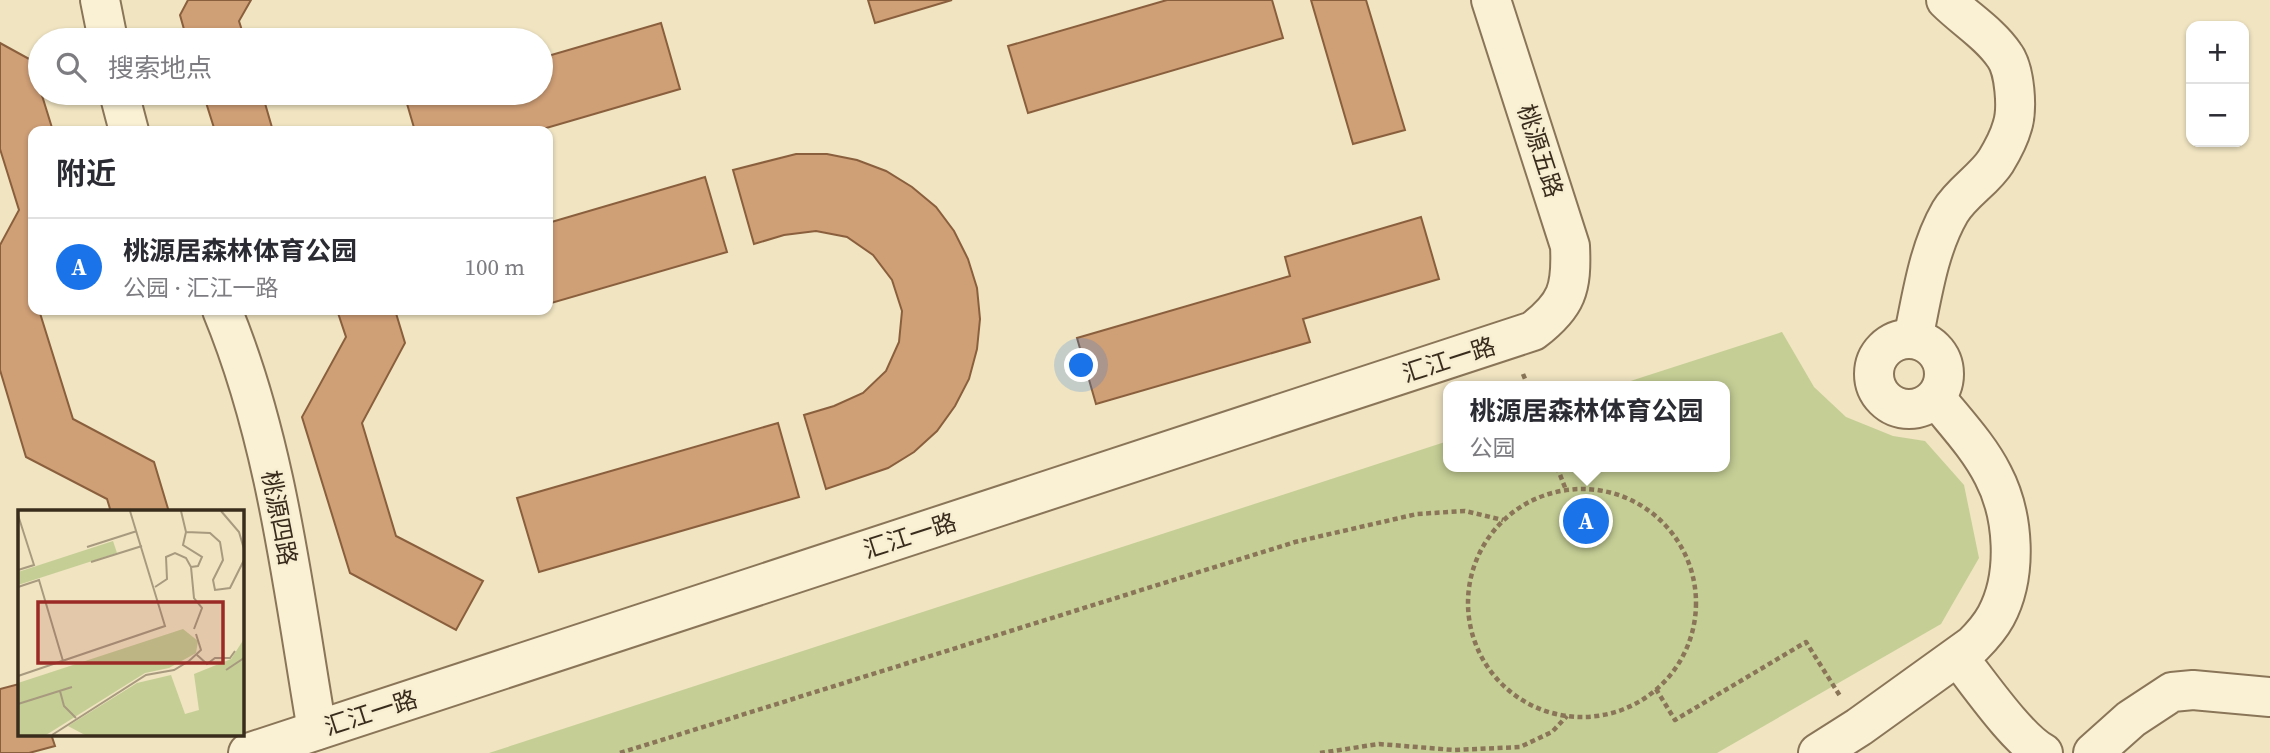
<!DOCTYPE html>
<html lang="zh">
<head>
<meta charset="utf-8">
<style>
  :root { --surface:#fff; --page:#f7f7f7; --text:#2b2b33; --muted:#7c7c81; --line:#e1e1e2; --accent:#1a73e8 }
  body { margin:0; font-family:"Source Serif 4","Noto Sans SC",serif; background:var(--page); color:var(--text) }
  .controls { position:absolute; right:21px; top:21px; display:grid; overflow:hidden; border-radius:14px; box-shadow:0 2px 5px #0004 }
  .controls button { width:63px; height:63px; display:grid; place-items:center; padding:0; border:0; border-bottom:2px solid var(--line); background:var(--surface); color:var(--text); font:35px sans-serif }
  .you { position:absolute; left:1082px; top:366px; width:24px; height:24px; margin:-18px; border:5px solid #fff; border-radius:50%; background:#1a73e8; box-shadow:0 0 0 10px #1a73e833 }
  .badge { display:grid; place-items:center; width:46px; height:46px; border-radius:50%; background:var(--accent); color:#fff; font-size:23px; font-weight:700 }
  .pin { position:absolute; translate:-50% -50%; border:4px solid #fff; box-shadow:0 2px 7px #0006 }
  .popup { position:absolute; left:1443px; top:381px; width:287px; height:91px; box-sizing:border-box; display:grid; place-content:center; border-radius:14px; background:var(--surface); filter:drop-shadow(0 2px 5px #0005); font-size:23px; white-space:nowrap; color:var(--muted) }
  .popup b { font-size:26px; color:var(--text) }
  .popup::after { content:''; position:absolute; left:50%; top:100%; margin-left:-14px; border:14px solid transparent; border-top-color:var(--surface) }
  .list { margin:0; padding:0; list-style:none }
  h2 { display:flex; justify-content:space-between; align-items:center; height:91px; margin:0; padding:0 28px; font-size:30px }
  h2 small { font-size:23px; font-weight:400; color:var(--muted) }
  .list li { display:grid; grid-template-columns:46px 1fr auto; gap:21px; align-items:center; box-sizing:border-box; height:98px; padding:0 28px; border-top:2px solid var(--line) }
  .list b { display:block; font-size:26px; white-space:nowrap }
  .list p { margin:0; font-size:23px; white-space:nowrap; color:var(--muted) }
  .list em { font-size:23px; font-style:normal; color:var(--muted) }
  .icon { flex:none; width:38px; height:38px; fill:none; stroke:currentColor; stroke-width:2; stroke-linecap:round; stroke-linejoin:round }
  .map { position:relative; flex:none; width:2270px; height:753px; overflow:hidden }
  .search { position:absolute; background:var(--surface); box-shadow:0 2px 5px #0004; left:28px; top:28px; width:525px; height:77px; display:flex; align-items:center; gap:18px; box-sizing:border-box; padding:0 24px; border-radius:38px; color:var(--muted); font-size:26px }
  .panel { position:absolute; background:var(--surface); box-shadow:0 2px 5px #0004; left:28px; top:126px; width:525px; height:189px; border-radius:14px }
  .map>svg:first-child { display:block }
  .green { fill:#c5ce95 }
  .building { fill:#cf9f76; stroke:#8a5f3d; stroke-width:2 }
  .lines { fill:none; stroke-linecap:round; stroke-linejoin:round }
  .minor-casing { stroke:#8a7558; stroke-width:42 }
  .path { stroke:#8a7558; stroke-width:4.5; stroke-dasharray:5 3.5; stroke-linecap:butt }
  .minor { stroke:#faf1d5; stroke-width:38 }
  .labels { text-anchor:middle; stroke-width:5; stroke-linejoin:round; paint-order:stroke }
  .street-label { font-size:24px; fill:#392c1d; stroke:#f7eed1 }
  .inset-road { fill:none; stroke:#a79a7f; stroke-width:2 }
  .view { fill:#9b2a26; fill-opacity:0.15; stroke:#9b2a26; stroke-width:3.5 }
  .inset-edge { fill:none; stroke:#392c1d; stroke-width:3.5 }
</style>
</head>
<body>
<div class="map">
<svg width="2270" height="753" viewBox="0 0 2270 753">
  <rect width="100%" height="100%" fill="#f0e4c1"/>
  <!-- green -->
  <polygon class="green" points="1782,332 1814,387 1846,417 1893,436 1925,441 1964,485 1979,558 1941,624 1717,753 489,753 1448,441 1448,467 1724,467 1724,386 1615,386"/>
  <!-- building -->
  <g class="building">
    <polygon points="188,0 251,0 239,21 245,40 187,40 180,15"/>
    <polygon points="868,0 952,0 875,23"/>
    <polygon points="1167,0 1272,0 1283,38 1028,113 1008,46"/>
    <polygon points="1311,0 1366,0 1405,130 1353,144"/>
    <polygon points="661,23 680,89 536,131 415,131 405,97 420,93 541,93 541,58"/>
    <polygon points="0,43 31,60 53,131 33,131 33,310 39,310 73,419 154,462 169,512 111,512 107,499 26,457 0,370 0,245 19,210 0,149"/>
    <polygon points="203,93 262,93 273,131 215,131"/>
    <polygon points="796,154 827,154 857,160 886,171 912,187 936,207 954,231 968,259 977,288 980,319 977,349 969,379 955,406 937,431 914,452 888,468 826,489 804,415 834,406 863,393 886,371 899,342 902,311 892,280 873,255 847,237 816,231 784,235 754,244 733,170"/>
    <polygon points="705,177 727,252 548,304 548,223"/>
    <polygon points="1421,217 1439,279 1303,319 1310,342 1096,404 1077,338 1290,276 1285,257"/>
    <polygon points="337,310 395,310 405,343 362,423 396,536 483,581 456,630 350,573 302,417 346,337"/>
    <polygon points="778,423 799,497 539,572 517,498"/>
    <polygon points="19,684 19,734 51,734 55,746 29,753 0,753 0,689"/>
  </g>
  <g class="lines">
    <defs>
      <g id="minor">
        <polyline points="100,0 108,40"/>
        <polyline points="119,93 129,131"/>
        <path d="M222 310C277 443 293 590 317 730"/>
        <circle cx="1909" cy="374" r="35"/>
        <path d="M1913 339C1922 297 1928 250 1950 212 1962 192 1984 180 1996 161 2002 151 2009 138 2012 127 2018 110 2015 69 2004 55 1989 33 1965 19 1946 0"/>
        <path d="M1958 657C1978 682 2017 739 2043 753"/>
        <path d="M248 753 1533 331C1567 305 1572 289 1570 246L1491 0"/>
        <path d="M1818 753 1859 727 1973 645C1982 636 1990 627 1996 616 2018 575 2014 515 1993 475 1979 447 1956 423 1936 398"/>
        <polyline points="2093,753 2131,719 2172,692 2193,690 2270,697"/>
      </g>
    </defs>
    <!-- minor casing -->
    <use href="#minor" class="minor-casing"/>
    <!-- path -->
    <g class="path">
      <polyline points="1523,374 1528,386"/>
      <polyline points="1557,467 1566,490"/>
      <circle cx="1582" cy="603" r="114"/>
      <polyline points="1656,689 1675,720 1806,642 1840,696"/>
      <polyline points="620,753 1295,542 1417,514 1465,511 1503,520"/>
      <polyline points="1320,753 1379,744 1454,750 1520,747 1552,732 1567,716"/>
    </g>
    <!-- minor -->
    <use href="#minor" class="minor"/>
  </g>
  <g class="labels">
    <!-- street labels -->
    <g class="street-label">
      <text transform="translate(1540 151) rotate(72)" y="8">桃源五路</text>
      <text transform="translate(1449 360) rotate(-18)" y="8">汇江一路</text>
      <text transform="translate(279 518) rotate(79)" y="8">桃源四路</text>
      <text transform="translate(910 536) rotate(-18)" y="8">汇江一路</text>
      <text transform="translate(371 713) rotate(-18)" y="8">汇江一路</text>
    </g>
  </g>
  <!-- overview -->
  <g transform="translate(18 510)">
    <rect width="226" height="226" fill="#f0e4c1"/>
    <path d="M95 31 99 43 0 75V62ZM165 119 180 131 178 143 151 158 127 163 28 225H0V173ZM226 129V225H67L50 216 119 173 153 165 167 204 181 200 176 164 213 149Z" fill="#c5ce95"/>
    <path class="inset-road" d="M163 1 168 22 165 35 184 47 180 56 173 57M203 1 221 22 226 39M0 5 16 55 0 60M168 22 192 23 202 32 205 50 195 70 197 80 212 78 226 50M69 37 119 21M73 52 124 36M0 77 21 70 45 151M137 77 149 69 148 47 157 43 168 48 173 57 176 88 184 98 176 119M179 145 189 154 197 148H212L217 141M208 160 226 148M0 166 147 116 112 1M42 181 46 196 58 208M0 194 54 177M34 225 128 165 156 160 171 151 183 140 178 124"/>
    <path class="view" d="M20 92H205V153H20Z"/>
    <rect width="226" height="226" class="inset-edge"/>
  </g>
</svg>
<div class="controls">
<button>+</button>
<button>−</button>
</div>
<div class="you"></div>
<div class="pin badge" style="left:1586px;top:521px">A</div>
<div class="popup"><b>桃源居森林体育公园</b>公园</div>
<div class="search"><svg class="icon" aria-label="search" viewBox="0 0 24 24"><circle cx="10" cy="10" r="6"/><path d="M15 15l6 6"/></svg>搜索地点</div>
<section class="panel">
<h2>附近<small></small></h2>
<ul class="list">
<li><span class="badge">A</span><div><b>桃源居森林体育公园</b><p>公园 · 汇江一路</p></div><em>100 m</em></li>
</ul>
</section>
</div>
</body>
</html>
